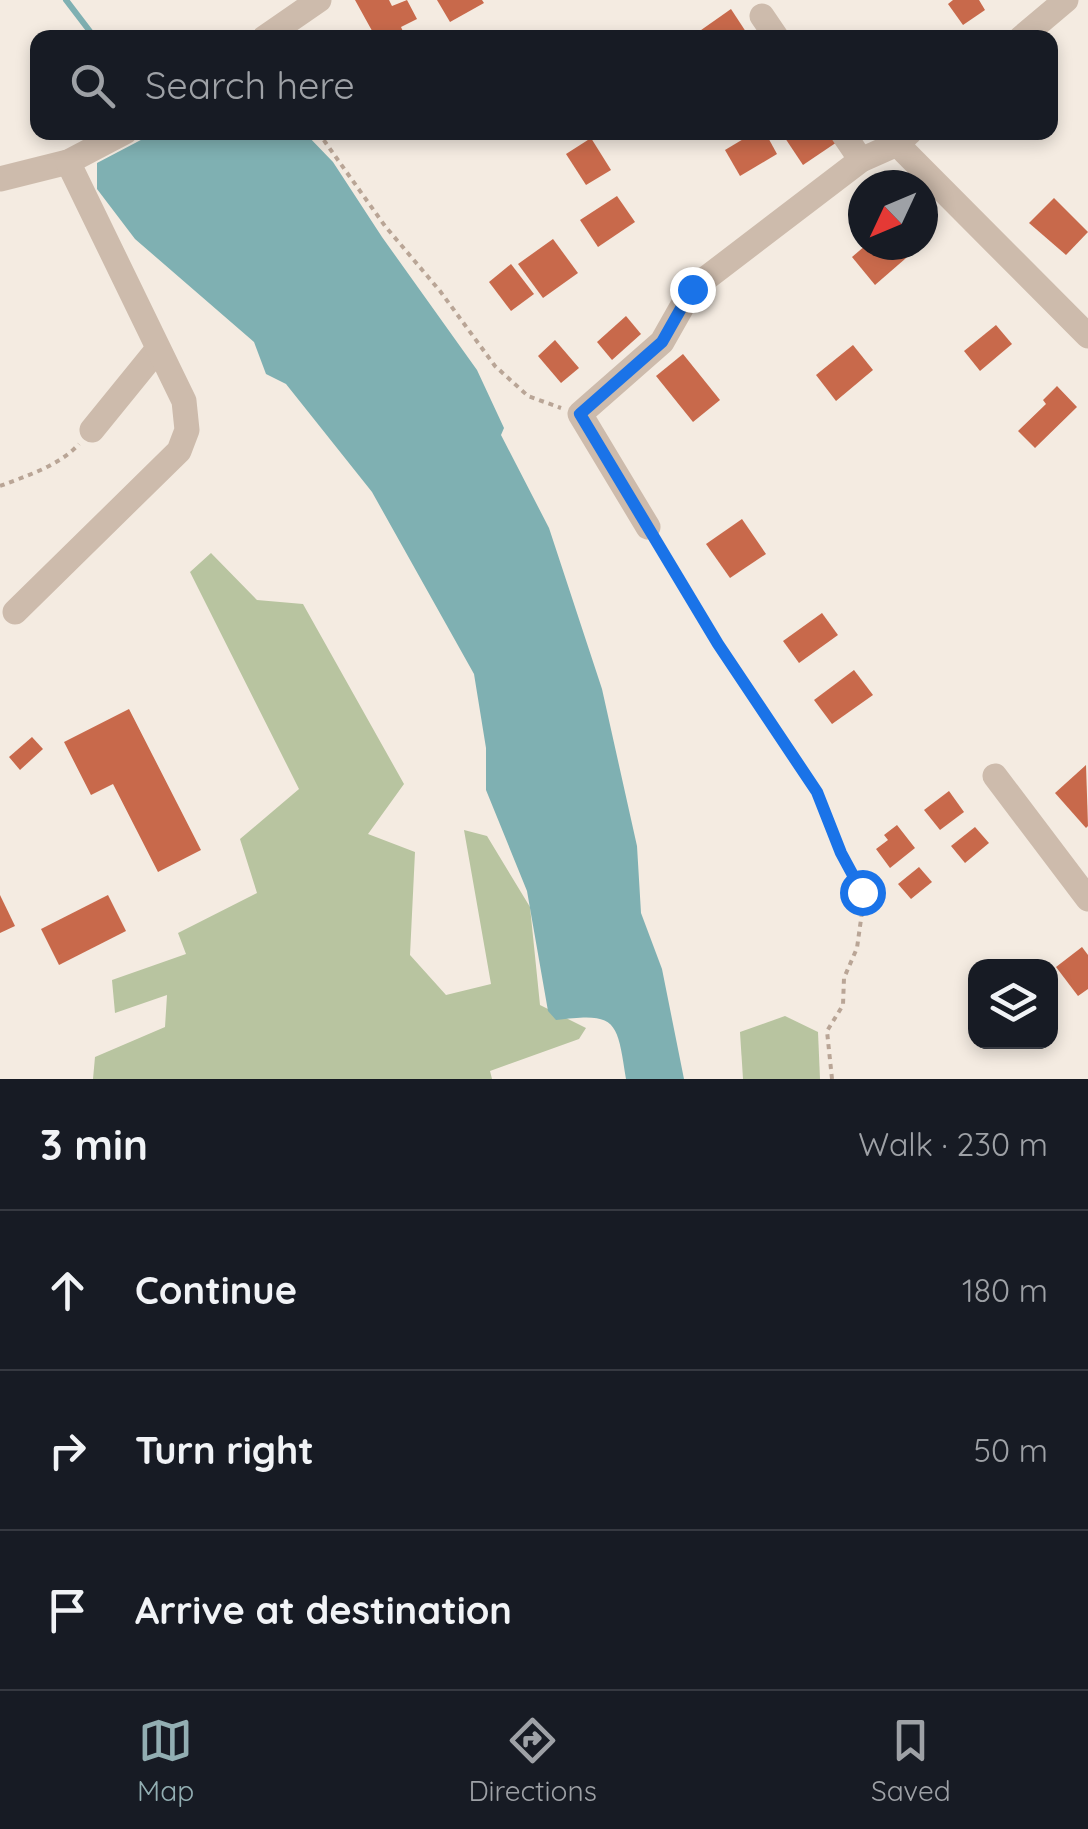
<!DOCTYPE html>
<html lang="en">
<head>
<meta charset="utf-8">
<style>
  :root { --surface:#171b24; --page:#242831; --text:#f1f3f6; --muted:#9ea1a6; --line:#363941; --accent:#92aeb2 }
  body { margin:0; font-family:Quicksand,sans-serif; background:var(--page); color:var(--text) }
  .controls { position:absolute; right:30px; bottom:30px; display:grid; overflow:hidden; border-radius:20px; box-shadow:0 5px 15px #0003 }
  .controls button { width:90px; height:90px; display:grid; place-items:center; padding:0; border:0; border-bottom:2px solid var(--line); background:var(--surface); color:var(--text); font:50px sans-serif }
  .compass { position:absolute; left:848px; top:170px; width:90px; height:90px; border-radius:50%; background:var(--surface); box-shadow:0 5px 15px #0003; rotate:226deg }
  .stop { position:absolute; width:30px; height:30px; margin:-22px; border:8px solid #1a73e8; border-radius:50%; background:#fff }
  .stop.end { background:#1a73e8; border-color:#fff; box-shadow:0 2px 10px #0008 }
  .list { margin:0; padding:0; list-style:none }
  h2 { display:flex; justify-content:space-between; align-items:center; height:130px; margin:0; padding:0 40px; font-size:42px }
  h2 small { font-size:32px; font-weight:400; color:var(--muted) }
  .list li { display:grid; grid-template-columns:65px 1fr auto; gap:30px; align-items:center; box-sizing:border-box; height:160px; padding:0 40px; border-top:2px solid var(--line) }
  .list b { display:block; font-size:38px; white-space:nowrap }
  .list em { font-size:32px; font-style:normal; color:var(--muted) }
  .icon { flex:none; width:55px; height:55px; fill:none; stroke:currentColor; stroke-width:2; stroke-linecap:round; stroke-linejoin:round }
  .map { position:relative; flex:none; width:1088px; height:1079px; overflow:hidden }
  .search { position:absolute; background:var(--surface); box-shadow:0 5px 15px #0003; left:30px; right:30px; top:30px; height:110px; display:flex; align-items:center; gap:25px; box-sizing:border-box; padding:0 35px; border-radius:20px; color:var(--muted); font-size:38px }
  .sheet { height:610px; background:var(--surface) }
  nav { display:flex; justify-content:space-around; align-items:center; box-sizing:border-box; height:140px; border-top:2px solid var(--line); background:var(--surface); font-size:28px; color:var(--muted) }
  nav a { display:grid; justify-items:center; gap:5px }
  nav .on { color:var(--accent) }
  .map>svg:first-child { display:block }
  .green { fill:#b8c4a0 }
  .water { fill:#7fb0b2 }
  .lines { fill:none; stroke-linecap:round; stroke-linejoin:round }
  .stream { stroke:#7fb0b2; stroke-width:6 }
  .building { fill:#c8694b }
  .path { stroke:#b9a596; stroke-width:4; stroke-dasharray:5 5; stroke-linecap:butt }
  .minor { stroke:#cdbbac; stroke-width:25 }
  .route { stroke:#1a73e8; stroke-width:12 }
</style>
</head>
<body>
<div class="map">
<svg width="1088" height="1079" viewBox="0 0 1088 1079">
  <rect width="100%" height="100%" fill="#f4ebe1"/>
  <!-- green -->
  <g class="green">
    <polygon points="211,553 257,600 303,604 404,784 368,834 415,852 410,955 446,995 491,984 464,830 487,836 530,907 540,1005 586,1028 579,1039 490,1071 492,1079 93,1079 95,1057 165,1027 167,995 115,1013 112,980 186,954 178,933 257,893 240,839 299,789 190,572"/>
    <polygon points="785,1016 818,1032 820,1079 743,1079 740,1032"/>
  </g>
  <!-- water -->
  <path class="water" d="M156 132 305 133 333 162 382 237 477 370 504 428 501 435 549 528 602 689 637 846 641 913 662 969 684 1079H626C617 1020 617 1012 556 1020L548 1011 527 891 486 790V748L474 674 372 492 286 384 266 374 254 342 135 239 97 189V163Z"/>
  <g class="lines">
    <!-- stream -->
    <polyline class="stream" points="66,0 95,38"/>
  </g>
  <!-- building -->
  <g class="building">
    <polygon points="355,0 389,0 392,6 407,0 417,19 401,27 406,38 376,38"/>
    <polygon points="437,0 482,0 484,3 450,22"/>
    <polygon points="953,0 979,0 985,10 963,25 948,4"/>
    <polygon points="731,9 750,38 696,38 694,35"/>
    <polygon points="755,132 765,132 777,154 740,176 725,150"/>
    <polygon points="781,132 835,132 840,140 803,165"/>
    <polygon points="591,138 611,170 586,185 566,154"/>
    <polygon points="617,196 635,222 598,247 580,220"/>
    <polygon points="1054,198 1088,232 1066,255 1029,223"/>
    <polygon points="553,239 578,273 543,298 518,264"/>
    <polygon points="866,245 907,245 913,252 875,285 852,257"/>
    <polygon points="511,264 534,294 511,311 489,282"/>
    <polygon points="626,316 641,334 612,360 597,342"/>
    <polygon points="996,325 1012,344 980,371 964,351"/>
    <polygon points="555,340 579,368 561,383 538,356"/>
    <polygon points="853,345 873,370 836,401 816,375"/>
    <polygon points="683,354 720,400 693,422 656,376"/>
    <polygon points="1057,386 1077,407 1035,448 1018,431 1046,404 1043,400"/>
    <polygon points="742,519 766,554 730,578 706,544"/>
    <polygon points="822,613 838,635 799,663 783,641"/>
    <polygon points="854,670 873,695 832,724 814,700"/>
    <polygon points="129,709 201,850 158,872 113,784 91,795 64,742"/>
    <polygon points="32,737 43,749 20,770 9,757"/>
    <polygon points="1086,765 1088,826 1086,828 1055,793"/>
    <polygon points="949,791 964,812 940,830 924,810"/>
    <polygon points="897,825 915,848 890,868 876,849 888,840 884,835"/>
    <polygon points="975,827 989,843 965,863 951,846"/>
    <polygon points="919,867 932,882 911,899 898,884"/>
    <polygon points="0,895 15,926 0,933"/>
    <polygon points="108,895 126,931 59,965 41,929"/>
    <polygon points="1082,947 1088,955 1088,989 1078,996 1056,967"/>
  </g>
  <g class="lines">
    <!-- path -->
    <g class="path">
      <polyline points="318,132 385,226 440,291 495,366 528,396 561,408"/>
      <path d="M0 486C26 476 59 466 79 444"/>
      <polyline points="660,548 718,644 817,792 841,853 862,892 863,905 857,948 844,978 843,1005 827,1031 832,1079"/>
    </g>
    <!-- minor -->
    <g class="minor">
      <polyline points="762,16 777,38"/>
      <polyline points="264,38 319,0"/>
      <polyline points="1021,38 1066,0"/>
      <polyline points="842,132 861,160"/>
      <polyline points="910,132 897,144 1088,336"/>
      <polyline points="0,179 68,162 125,132"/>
      <polyline points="92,430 157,350"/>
      <polyline points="648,527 580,414 662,342 692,289 861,160 897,144"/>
      <polyline points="15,612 179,451 187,430 184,401 68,162"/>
      <polyline points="995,776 1088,899"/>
    </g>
  </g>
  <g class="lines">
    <!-- route -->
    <polyline class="route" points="692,289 662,342 580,414 718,644 817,792 841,853 862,892"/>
  </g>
</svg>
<div class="controls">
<button><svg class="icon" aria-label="layers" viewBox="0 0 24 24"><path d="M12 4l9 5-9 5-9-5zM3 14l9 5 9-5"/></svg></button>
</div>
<svg class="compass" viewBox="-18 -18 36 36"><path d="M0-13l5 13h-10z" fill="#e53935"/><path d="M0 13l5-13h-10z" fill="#9ea1a6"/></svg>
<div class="stop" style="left:862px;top:892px"></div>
<div class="stop end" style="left:692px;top:289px"></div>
<div class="search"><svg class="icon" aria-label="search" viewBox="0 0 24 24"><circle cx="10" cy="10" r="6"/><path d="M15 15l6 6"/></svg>Search here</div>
</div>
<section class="sheet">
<h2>3 min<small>Walk · 230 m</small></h2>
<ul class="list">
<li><svg class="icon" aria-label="ahead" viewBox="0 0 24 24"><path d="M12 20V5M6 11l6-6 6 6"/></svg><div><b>Continue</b></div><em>180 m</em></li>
<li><svg class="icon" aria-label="right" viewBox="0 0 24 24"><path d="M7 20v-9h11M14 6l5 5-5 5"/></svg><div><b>Turn right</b></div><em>50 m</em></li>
<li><svg class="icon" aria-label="arrive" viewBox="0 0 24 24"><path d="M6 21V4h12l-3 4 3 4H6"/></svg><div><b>Arrive at destination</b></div></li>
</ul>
</section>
<nav>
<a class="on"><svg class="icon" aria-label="map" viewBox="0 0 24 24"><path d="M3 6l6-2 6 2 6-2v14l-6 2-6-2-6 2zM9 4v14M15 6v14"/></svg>Map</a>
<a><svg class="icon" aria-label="directions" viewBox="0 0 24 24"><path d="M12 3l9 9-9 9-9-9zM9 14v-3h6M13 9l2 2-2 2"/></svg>Directions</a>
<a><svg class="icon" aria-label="saved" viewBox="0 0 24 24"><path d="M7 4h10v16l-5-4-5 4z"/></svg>Saved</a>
</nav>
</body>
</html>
